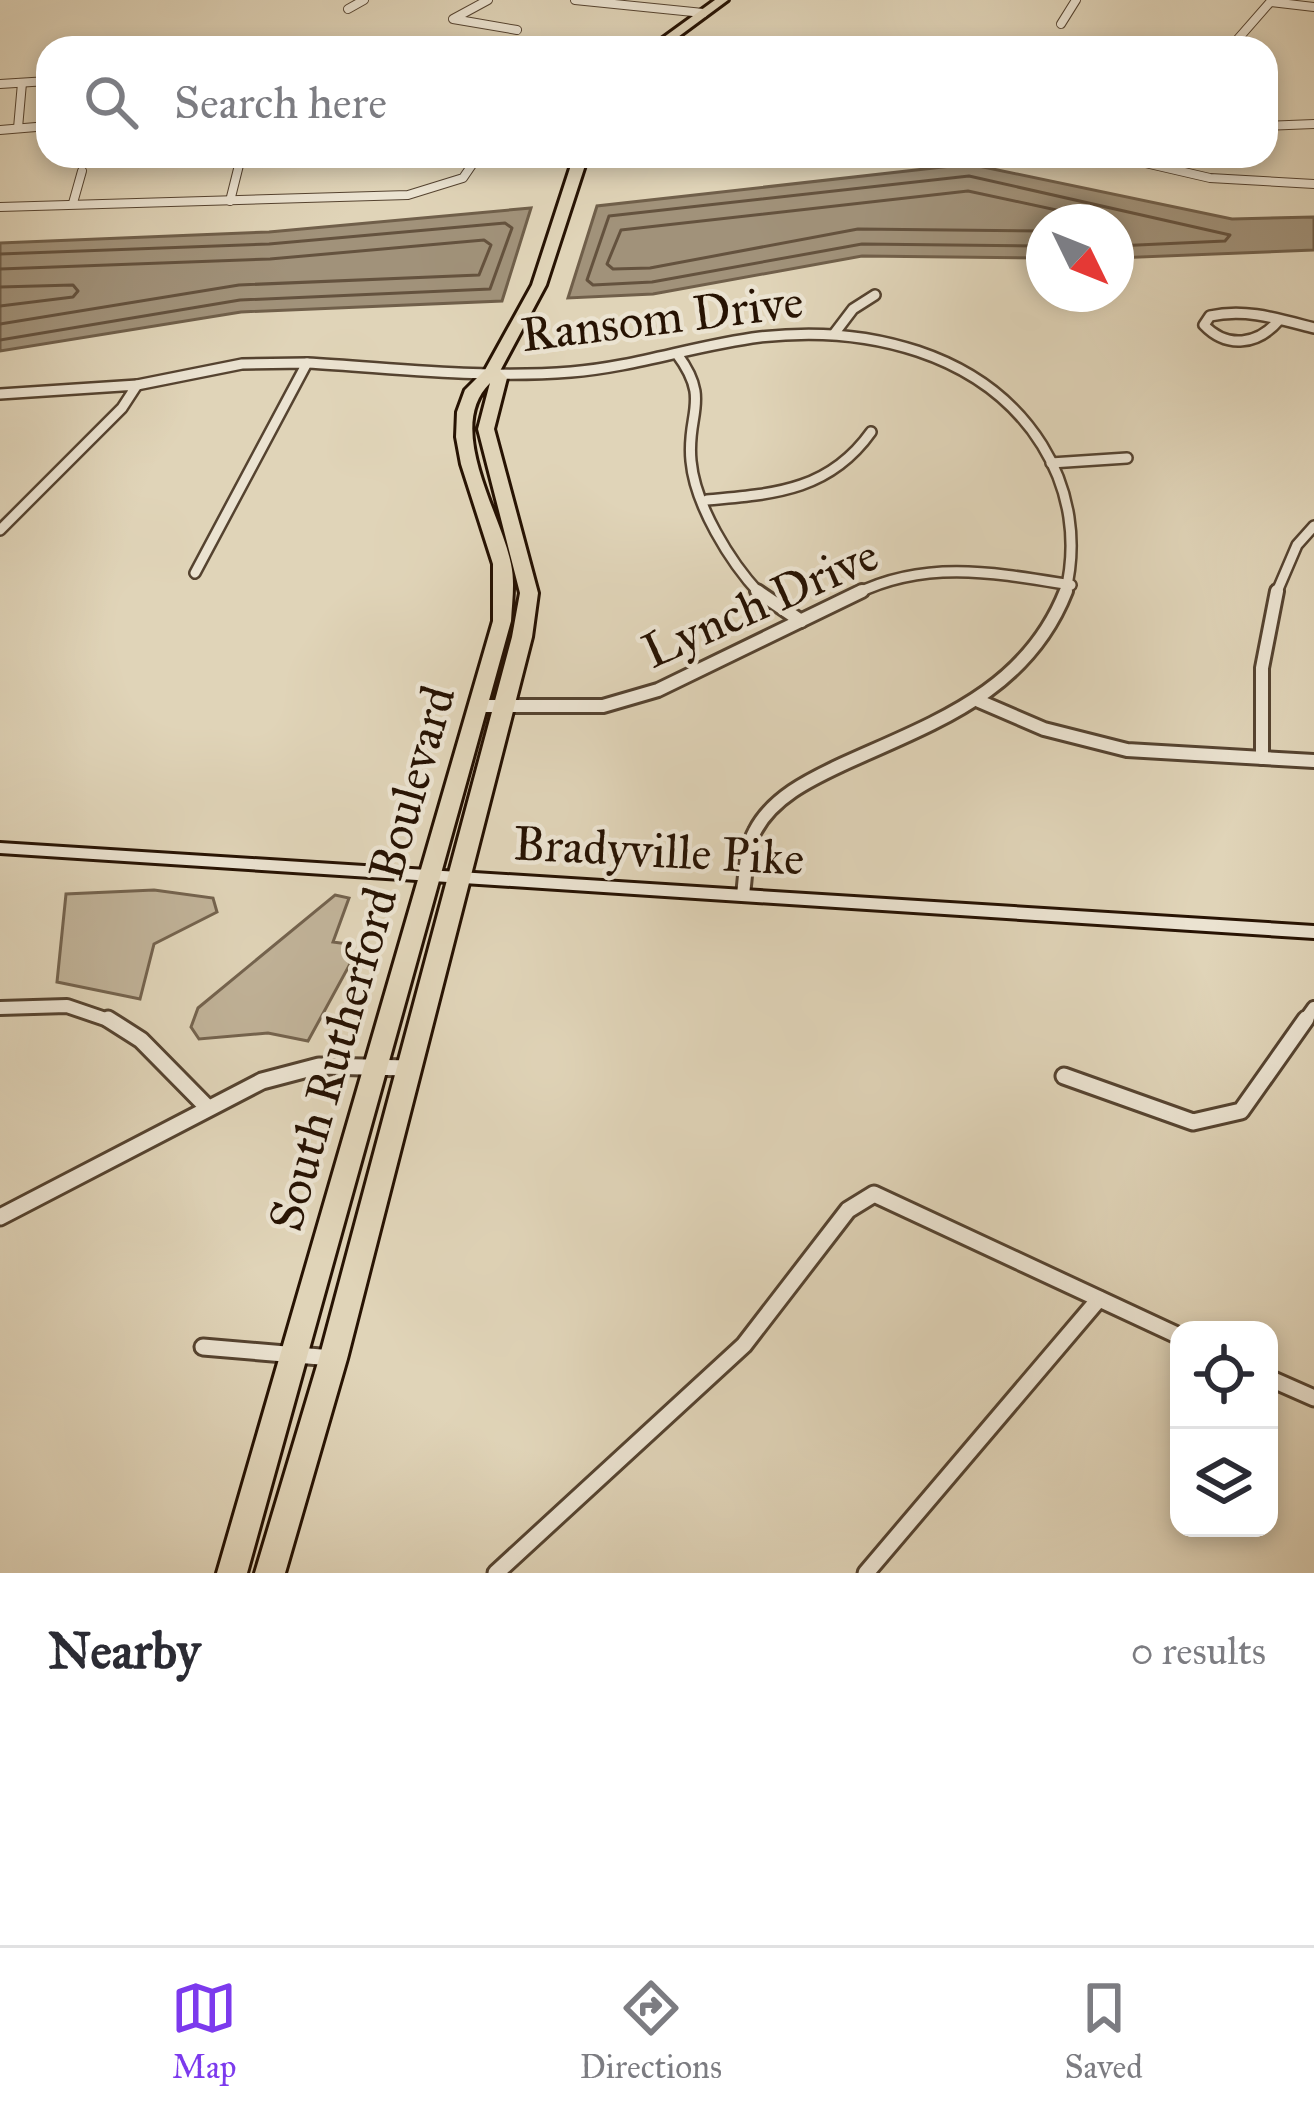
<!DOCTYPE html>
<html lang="en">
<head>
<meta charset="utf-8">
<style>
  :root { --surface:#fff; --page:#f7f7f7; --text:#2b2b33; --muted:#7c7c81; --line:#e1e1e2; --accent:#7c3aed }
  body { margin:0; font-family:"IM FELL Great Primer",serif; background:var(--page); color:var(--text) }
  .controls { position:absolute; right:36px; bottom:36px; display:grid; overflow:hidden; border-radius:24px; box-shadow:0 6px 18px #0003 }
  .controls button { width:108px; height:108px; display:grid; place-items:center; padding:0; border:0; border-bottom:3px solid var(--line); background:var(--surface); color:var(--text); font:60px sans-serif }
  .compass { position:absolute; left:1026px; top:204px; width:108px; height:108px; border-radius:50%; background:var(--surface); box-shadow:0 6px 18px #0003; rotate:133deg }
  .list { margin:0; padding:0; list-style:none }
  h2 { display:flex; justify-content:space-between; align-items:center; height:156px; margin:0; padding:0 48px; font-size:51px }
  h2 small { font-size:39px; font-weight:400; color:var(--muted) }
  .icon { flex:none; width:66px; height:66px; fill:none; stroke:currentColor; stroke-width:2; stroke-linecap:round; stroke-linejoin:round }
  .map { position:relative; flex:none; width:1314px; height:1573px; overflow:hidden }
  .search { position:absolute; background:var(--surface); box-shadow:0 6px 18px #0003; left:36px; right:36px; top:36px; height:132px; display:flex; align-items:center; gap:30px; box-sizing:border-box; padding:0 42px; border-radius:36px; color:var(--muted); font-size:45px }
  .sheet { height:372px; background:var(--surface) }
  nav { display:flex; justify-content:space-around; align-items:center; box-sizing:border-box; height:168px; border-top:3px solid var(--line); background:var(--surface); font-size:33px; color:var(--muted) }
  nav a { display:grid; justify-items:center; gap:6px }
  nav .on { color:var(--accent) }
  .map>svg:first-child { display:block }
  .green { fill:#c1b399; stroke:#74634e; stroke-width:3 }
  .water { fill:#a1927a; stroke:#705f4a; stroke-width:3 }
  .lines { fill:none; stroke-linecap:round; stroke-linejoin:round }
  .shore { stroke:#64523e; stroke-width:3 }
  .street-far3-casing { stroke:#554330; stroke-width:10 }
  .street-far2-casing { stroke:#554330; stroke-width:14 }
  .street-far1-casing { stroke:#554330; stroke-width:18 }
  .street-casing { stroke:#554330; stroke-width:21 }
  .secondary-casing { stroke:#271303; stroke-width:6 }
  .highway-casing { stroke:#271303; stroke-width:6 }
  .street-far3 { stroke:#ebe3d1; stroke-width:8 }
  .street-far2 { stroke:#ebe3d1; stroke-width:9 }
  .street-far1 { stroke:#ebe3d1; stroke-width:12 }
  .street { stroke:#ebe3d1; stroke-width:15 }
  .secondary { fill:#ebe3d1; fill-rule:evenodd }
  .highway { fill:#e0d4b8; fill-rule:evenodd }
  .labels { text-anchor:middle; stroke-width:9; stroke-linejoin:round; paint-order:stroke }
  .street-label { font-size:48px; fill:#271303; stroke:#ebe3d1 }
</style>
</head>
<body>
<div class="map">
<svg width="1314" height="1573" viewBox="0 0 1314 1573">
  <rect width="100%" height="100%" fill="#e0d4b8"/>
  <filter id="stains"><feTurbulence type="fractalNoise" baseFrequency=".00167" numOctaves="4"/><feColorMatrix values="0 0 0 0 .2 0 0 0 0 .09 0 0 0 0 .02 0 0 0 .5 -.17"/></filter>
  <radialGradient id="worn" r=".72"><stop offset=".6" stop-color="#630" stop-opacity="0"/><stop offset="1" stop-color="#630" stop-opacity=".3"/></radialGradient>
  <!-- green -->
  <g class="green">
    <polygon points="154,890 213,898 217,912 154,944 140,999 57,982 66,894"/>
    <polygon points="335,895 349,898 333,942 348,944 350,964 308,1041 268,1033 199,1039 191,1027 198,1008"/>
  </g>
  <!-- water -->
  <g class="water">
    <polygon points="969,164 1232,219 1314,217 1314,250 1116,258 1116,222 1044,222 1044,258 862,256 653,294 568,298 597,206"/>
    <polygon points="531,208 502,301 241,312 0,351 0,243 269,232"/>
  </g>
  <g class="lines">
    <!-- shore -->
    <g class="shore">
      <polyline points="1044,231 858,229 650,268 613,269 607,264 621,230 968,191 1112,222"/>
      <polyline points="1044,246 862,244 652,282 593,285 587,280 609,216 969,176 1230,235 1225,241 1116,246"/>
      <polyline points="0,254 269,244 505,223 512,228 490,289 240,300 0,340"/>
      <polyline points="0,269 270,259 484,240 491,245 479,275 239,285 0,324"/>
      <polyline points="0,287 73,285 78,291 73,297 0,306"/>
    </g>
    <defs>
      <g id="street-far3">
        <polyline points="488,0 453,19 517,30"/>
        <polyline points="575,0 703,13"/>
        <polyline points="1271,2 1314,7"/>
        <polyline points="348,9 364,0"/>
        <polyline points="1061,24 1076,0"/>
        <polyline points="1230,48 1272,0"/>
        <polyline points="0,84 48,81"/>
        <polyline points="1266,126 1314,124"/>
        <polyline points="18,128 22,83"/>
        <polyline points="0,130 48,126"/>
        <polyline points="508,156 685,156"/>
        <polyline points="1115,156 1210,178 1314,184"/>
        <polyline points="230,201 240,161"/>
        <polyline points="73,203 82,171"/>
        <polyline points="0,207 408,195 463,178 478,156"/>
      </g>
      <g id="street-far2">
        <path d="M1279 320C1258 345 1227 349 1204 325L1210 316C1246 308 1279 319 1314 328"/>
        <polyline points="834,334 853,309 875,295"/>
        <path d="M677 354C712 401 686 413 691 461 695 505 730 562 760 594"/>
        <path d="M307 363C395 368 484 379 571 372 635 367 696 345 760 337 864 325 983 351 1042 445 1070 490 1078 542 1065 594"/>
        <polyline points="137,385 242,364 307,363 195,573"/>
        <polyline points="0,394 137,385 122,408 0,530"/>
        <polyline points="1051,463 1127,458"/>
        <path d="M707 500C774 494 829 491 871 432"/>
        <path d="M856 594C926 559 997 573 1071 585"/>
        <polyline points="1276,594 1297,545 1314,526"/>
      </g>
      <g id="street-far1">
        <polyline points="757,591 801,621"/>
        <polyline points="979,701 1044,729 1127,750 1314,761"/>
        <polyline points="478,706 603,706 658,690 862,591"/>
        <polyline points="1262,758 1262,668 1277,591"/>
        <path d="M743 894C746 874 745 849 755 831 772 798 809 780 841 765 933 723 1026 693 1066 591"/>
        <polyline points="0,1008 67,1006 114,1022"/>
        <polyline points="1304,1022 1314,1008"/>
      </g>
      <g id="street">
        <polyline points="108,1019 141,1040 207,1107"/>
        <polyline points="1064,1076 1193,1122 1241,1111 1306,1019"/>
        <polyline points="0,1217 262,1081 319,1066 409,1068"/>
        <polyline points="203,1347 332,1358"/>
        <polyline points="1269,1378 1314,1398"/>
        <polyline points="496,1573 744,1345 848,1210 874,1194 1179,1336"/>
        <polyline points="866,1573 1099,1299"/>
      </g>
      <polygon id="secondary" points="0,843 1314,926 1314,938 0,853"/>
      <g id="highway">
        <polygon points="715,0 728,0 663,48 649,48"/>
        <path d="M574 156H588L546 285 500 371 507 378 494 429 538 593 532 637 347 1359 285 1573H255L319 1359 512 637 520 593 478 429 490 383C444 428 501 513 511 564 515 582 512 602 511 621L247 1573H217L493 621V564L461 464 456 437 457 412 465 390 485 370 532 285Z"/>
      </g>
    </defs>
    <!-- street-far3 casing -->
    <use href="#street-far3" class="street-far3-casing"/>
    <!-- street-far2 casing -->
    <use href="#street-far2" class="street-far2-casing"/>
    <!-- street-far1 casing -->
    <use href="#street-far1" class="street-far1-casing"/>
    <!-- street casing -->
    <use href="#street" class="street-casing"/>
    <!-- secondary casing -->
    <use href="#secondary" class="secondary-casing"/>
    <!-- highway casing -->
    <use href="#highway" class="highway-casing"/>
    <!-- street-far3 -->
    <use href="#street-far3" class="street-far3"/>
    <!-- street-far2 -->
    <use href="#street-far2" class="street-far2"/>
    <!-- street-far1 -->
    <use href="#street-far1" class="street-far1"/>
    <!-- street -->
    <use href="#street" class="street"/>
    <!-- secondary -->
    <use href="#secondary" class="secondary"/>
    <!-- highway -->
    <use href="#highway" class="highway"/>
  </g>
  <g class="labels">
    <!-- street labels -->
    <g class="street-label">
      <text transform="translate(662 317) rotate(-7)" y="17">Ransom Drive</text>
      <text transform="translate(760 602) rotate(-24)" y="17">Lynch Drive</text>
      <text transform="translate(659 850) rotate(3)" y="17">Bradyville Pike</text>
      <text transform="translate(361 958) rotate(-74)" y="17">South Rutherford Boulevard</text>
    </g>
  </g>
  <rect width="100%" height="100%" filter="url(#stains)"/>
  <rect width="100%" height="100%" fill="url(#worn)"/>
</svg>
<div class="controls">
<button><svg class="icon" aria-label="locate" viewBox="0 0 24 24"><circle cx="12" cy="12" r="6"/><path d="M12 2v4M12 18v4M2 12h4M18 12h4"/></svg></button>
<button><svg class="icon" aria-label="layers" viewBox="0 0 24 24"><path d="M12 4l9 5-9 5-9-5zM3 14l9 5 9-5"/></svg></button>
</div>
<svg class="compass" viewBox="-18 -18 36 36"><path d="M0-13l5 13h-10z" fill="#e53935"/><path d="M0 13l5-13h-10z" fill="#7c7c81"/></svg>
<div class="search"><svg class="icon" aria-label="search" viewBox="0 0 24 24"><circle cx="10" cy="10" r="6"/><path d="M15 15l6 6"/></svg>Search here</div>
</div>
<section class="sheet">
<h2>Nearby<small>0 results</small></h2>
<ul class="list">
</ul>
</section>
<nav>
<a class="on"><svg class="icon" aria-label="map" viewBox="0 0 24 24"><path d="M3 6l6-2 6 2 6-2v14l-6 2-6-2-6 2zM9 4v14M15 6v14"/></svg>Map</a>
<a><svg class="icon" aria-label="directions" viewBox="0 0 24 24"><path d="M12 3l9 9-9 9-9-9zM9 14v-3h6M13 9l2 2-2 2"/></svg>Directions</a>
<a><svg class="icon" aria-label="saved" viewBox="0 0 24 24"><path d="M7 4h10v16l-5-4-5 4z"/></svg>Saved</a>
</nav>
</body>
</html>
